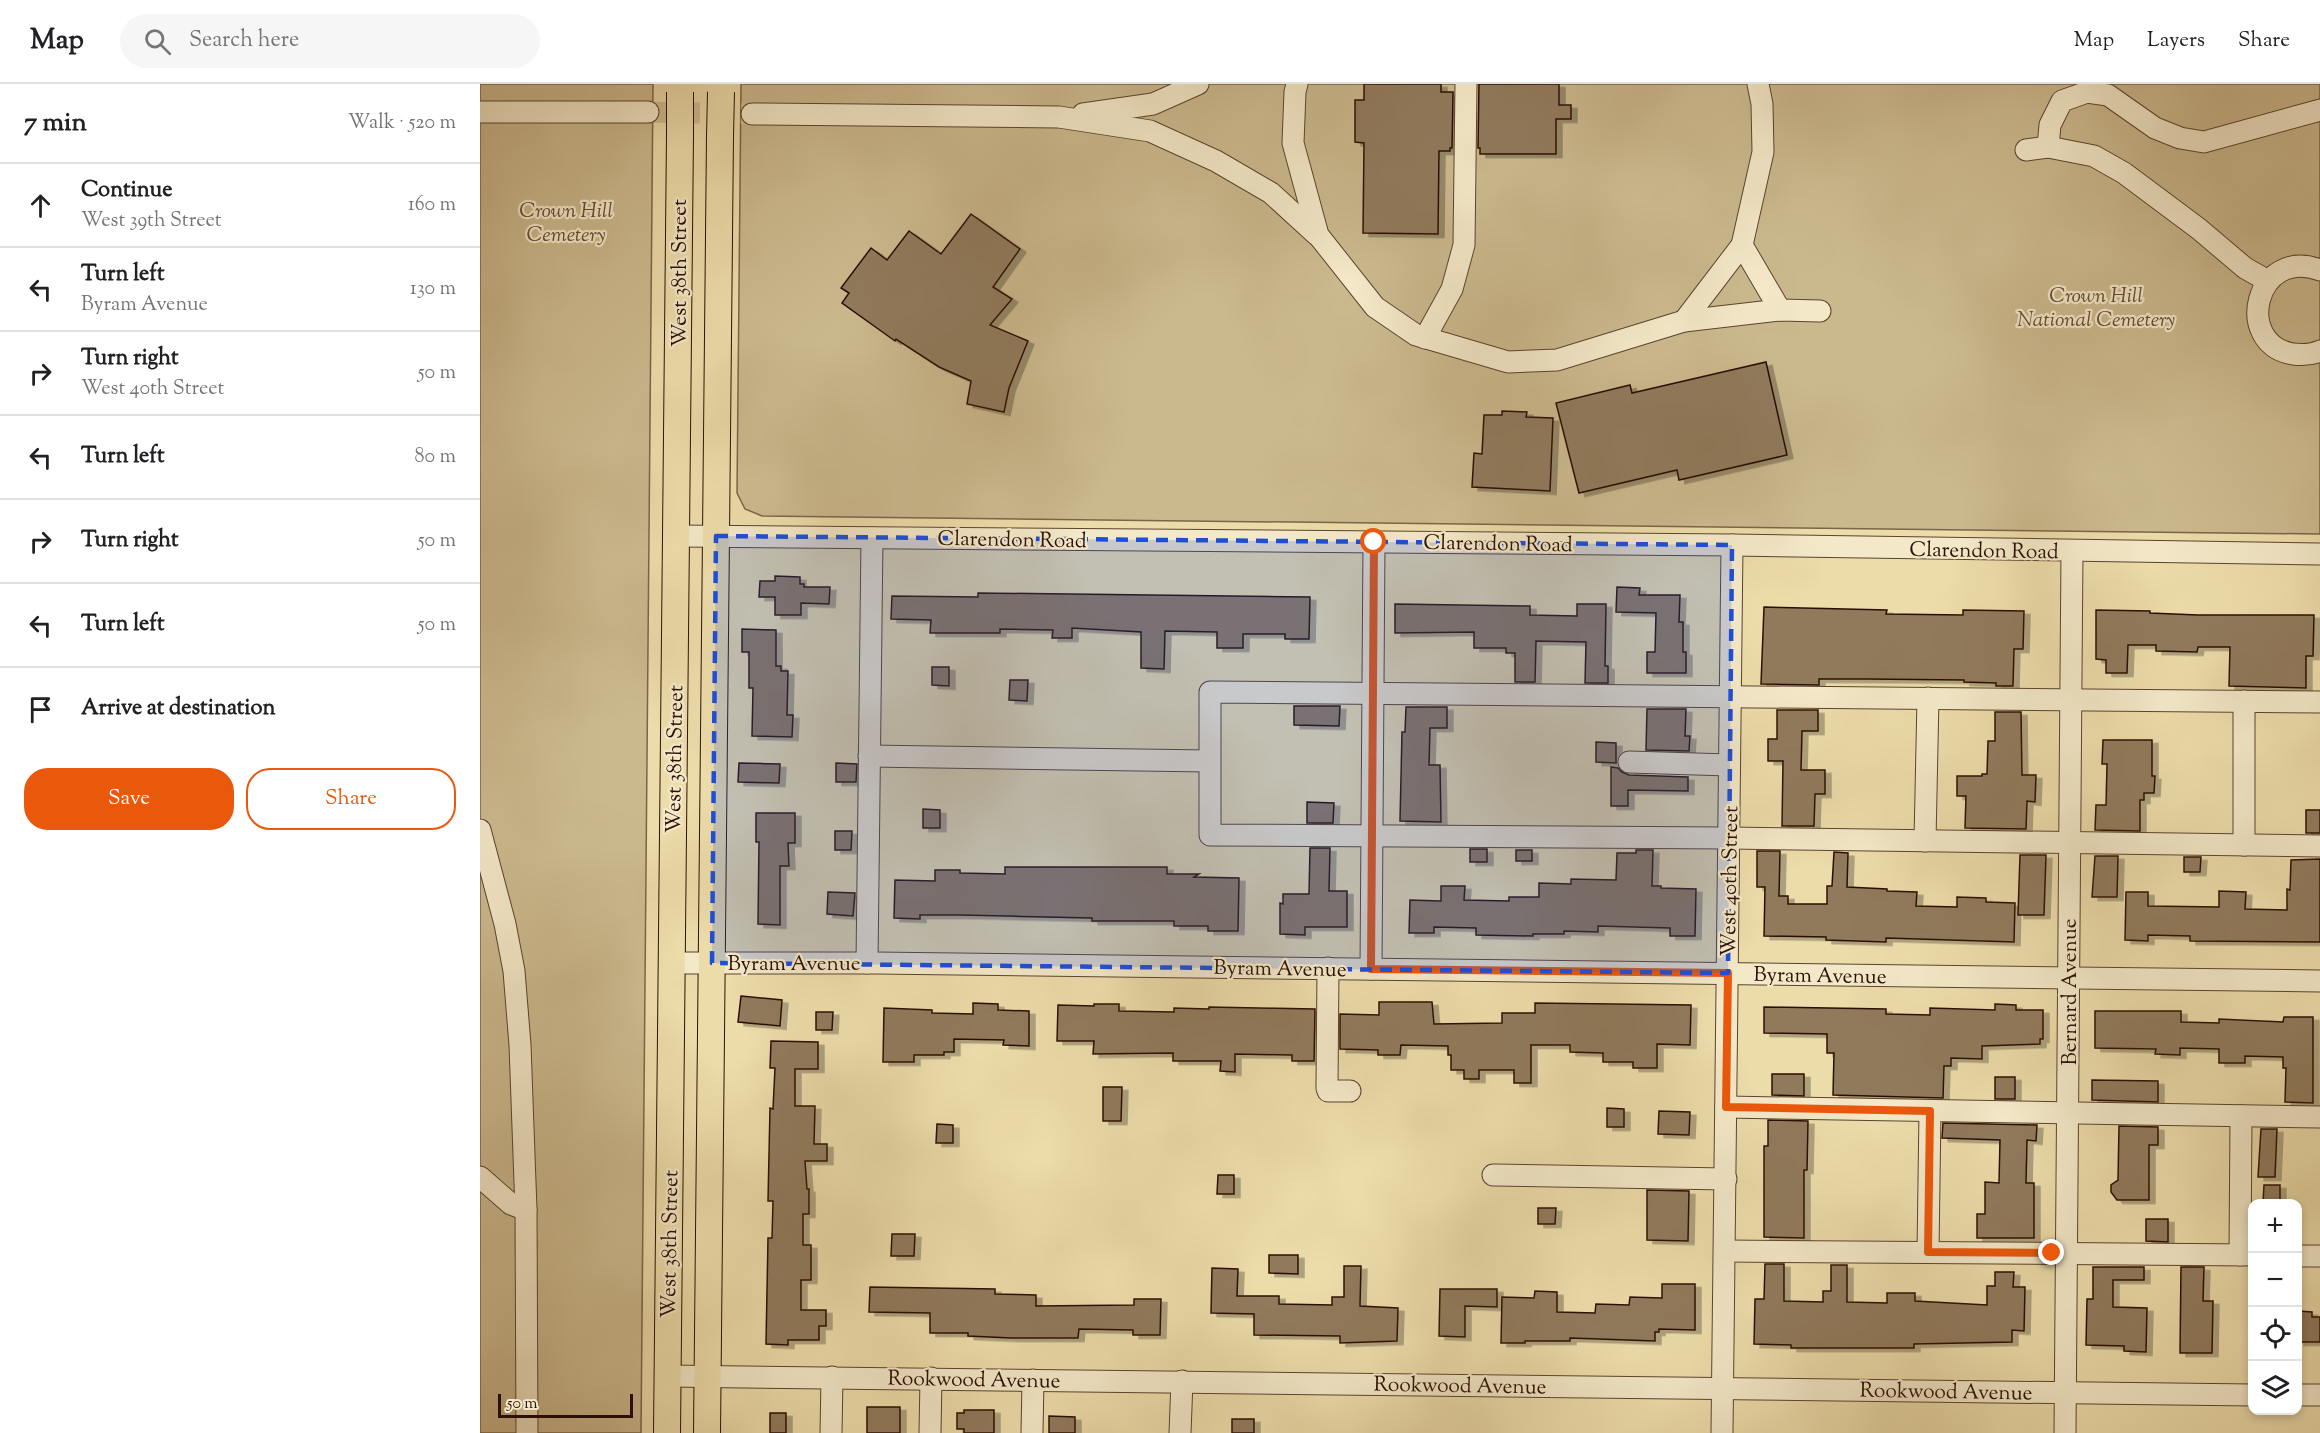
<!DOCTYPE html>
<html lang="en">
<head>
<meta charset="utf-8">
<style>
  :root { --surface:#fff; --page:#f6f6f6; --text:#202124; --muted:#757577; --line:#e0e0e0; --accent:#ea580c }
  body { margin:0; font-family:"Sorts Mill Goudy",serif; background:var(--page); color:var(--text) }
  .controls { position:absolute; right:18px; bottom:18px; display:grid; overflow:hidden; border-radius:12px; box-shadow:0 3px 9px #0003 }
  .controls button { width:54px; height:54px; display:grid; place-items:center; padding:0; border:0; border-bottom:2px solid var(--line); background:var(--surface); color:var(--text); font:30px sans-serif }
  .scale { position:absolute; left:18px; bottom:15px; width:135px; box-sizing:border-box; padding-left:6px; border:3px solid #2c1005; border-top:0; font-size:16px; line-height:21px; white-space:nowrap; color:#2c1005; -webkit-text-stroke:4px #f3e8c8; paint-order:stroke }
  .stop { position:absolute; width:18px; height:18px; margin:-14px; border:4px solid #ea580c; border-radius:50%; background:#fff }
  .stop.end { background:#ea580c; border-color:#fff; box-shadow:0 2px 6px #0008 }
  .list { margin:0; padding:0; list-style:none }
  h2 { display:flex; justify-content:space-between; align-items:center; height:78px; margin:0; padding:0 24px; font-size:26px }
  h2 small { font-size:20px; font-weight:400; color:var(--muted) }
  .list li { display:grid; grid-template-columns:39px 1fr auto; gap:18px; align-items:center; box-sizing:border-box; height:84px; padding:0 24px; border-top:2px solid var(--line) }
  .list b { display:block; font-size:22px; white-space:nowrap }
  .list p { margin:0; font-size:20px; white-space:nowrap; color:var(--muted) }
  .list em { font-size:20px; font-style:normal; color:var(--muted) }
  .actions { display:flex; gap:12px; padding:18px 24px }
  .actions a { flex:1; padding:14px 0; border:2px solid var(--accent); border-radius:24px; text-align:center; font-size:21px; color:var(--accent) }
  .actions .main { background:var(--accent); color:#fff }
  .icon { flex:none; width:33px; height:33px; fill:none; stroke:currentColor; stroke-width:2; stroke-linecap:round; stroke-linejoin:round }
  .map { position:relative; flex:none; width:1840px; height:1349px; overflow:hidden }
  header { display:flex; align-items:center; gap:36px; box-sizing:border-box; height:84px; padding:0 30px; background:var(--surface); border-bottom:2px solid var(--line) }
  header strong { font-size:28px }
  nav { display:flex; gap:33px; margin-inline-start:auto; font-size:21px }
  .search { width:420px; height:54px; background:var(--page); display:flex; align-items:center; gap:15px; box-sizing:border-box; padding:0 21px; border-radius:33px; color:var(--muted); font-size:22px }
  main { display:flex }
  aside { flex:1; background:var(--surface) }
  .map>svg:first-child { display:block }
  .green { fill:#cbb98e; stroke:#7c644a; stroke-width:1.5 }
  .building { fill:#907a5b; stroke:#2c1005; stroke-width:1.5; filter:url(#shadow) }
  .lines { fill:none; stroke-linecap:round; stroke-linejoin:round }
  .minor-tunnel { stroke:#cfbd91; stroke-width:21; stroke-dasharray:21 10; stroke-linecap:butt }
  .minor-casing { stroke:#5c432e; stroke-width:23 }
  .major-casing { stroke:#2c1005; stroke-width:28 }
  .minor { stroke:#f3e8c8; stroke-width:21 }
  .major { stroke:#ecdcaa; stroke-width:26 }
  .major-bridge-casing { stroke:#2c1005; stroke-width:28; stroke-linecap:butt }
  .major-bridge { stroke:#ecdcaa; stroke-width:26 }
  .route { stroke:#ea580c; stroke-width:8 }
  .marked { fill:#1d4ed8; fill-opacity:0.2; stroke:#1d4ed8; stroke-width:4.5; stroke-dasharray:12 8; stroke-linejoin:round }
  .labels { text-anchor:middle; stroke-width:4.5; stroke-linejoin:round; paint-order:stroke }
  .park-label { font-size:21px; font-style:italic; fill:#644b35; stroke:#f3e8c8 }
  .street-label { font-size:21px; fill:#2c1005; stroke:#f3e8c8 }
</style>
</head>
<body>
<header>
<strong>Map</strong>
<div class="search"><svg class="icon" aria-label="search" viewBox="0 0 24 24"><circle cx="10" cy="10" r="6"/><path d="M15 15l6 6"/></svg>Search here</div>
<nav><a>Map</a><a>Layers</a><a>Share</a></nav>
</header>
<main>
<aside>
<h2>7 min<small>Walk · 520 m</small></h2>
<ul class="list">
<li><svg class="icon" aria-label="ahead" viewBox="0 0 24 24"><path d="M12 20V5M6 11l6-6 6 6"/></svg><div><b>Continue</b><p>West 39th Street</p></div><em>160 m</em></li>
<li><svg class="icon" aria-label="left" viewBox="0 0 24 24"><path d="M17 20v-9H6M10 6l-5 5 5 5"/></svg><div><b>Turn left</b><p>Byram Avenue</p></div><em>130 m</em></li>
<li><svg class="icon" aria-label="right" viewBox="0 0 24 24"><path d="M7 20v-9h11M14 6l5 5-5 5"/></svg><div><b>Turn right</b><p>West 40th Street</p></div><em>50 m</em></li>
<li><svg class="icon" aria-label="left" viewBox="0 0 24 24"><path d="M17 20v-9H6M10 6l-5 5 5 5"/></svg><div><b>Turn left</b></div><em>80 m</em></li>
<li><svg class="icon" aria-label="right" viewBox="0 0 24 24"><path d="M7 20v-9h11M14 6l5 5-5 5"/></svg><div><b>Turn right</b></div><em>50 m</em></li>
<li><svg class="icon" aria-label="left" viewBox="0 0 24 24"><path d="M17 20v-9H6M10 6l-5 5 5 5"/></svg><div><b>Turn left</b></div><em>50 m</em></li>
<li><svg class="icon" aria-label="arrive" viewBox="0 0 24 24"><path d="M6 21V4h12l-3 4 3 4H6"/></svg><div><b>Arrive at destination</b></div></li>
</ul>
<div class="actions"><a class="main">Save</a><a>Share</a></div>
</aside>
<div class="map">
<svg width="1840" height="1349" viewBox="0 0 1840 1349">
  <defs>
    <filter id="shadow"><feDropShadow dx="6" dy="3.5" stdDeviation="0" flood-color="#0004"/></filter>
  </defs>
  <rect width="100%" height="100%" fill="#ecdcaa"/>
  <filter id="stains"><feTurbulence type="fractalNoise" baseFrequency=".00333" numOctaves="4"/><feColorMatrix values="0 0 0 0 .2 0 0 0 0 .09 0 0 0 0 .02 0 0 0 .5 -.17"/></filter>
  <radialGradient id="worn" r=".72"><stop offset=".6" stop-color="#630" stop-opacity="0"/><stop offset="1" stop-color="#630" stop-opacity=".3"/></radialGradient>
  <!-- green -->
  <g class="green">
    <polygon points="0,0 173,0 161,1349 0,1349"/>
    <polygon points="261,0 1840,0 1840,450 282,432 265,425 257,409"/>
  </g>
  <!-- building -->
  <g class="building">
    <polygon points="884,0 961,0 961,8 973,8 972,64 970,64 970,67 959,67 958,150 883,149 884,59 875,58 875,16 884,16"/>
    <polygon points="999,0 1079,0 1079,21 1091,21 1091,35 1076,35 1076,70 1000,70 1000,64 998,64"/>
    <polygon points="491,130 540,165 513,203 532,215 510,241 548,257 529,304 524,328 487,320 491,297 459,283 416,255 415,257 362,219 369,209 361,204 391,164 407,176 429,147 461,170"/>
    <polygon points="1286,278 1307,371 1199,396 1197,386 1099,409 1076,319 1150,301 1152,309"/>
    <polygon points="1022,327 1047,328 1046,333 1073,334 1070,407 992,403 994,369 1002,370 1004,331 1022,331"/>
    <polygon points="295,492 320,493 320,500 324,500 324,503 350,503 349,520 321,519 321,531 295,531 295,513 279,513 280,497 295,497"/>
    <polygon points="1137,503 1160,504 1159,511 1200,511 1199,538 1203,538 1203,568 1206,568 1206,589 1167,589 1167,568 1175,568 1176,529 1136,528"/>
    <polygon points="498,509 830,513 829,555 805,555 805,550 763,550 763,564 737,564 737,548 685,547 684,585 661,584 661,548 592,544 592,554 572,554 573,546 520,545 520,549 450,549 451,536 411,535 412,512 498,513"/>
    <polygon points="915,520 1050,522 1050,531 1097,532 1097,520 1126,520 1125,582 1128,582 1128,599 1105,599 1106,558 1056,557 1055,598 1035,598 1035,569 1026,569 1026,564 994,564 994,548 915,549"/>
    <polygon points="1284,523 1407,526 1406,530 1483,531 1483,526 1544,527 1543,565 1534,565 1533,602 1516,602 1516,599 1484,598 1484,596 1387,595 1339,595 1339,601 1281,600"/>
    <polygon points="1616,526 1670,527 1670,529 1718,531 1834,531 1833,572 1826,572 1826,604 1749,602 1750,563 1718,563 1717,568 1676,567 1676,561 1648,561 1647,589 1626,589 1626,576 1616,575"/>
    <polygon points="262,545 296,546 296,582 301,582 301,587 308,587 307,631 313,631 312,653 272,652 273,604 269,604 269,568 262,568"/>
    <polygon points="452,583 469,583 469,602 452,601"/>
    <polygon points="530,596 548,596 547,617 529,616"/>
    <polygon points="814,622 860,622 859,642 814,641"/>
    <polygon points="926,623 967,623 967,644 950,644 949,681 960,681 961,738 920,737 922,648 925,648"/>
    <polygon points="1167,625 1206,625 1205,652 1210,652 1209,667 1166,666"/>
    <polygon points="1297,626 1338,626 1338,647 1322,647 1321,686 1345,686 1345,710 1335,710 1334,742 1302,742 1303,677 1288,677 1288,655 1297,655"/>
    <polygon points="1515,628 1541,628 1542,691 1556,691 1555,718 1547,717 1546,745 1485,744 1486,712 1477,712 1477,692 1502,692 1502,690 1507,690 1508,657 1515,657"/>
    <polygon points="1623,656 1672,656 1672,692 1675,692 1674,709 1664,709 1664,716 1660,716 1660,747 1615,746 1616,721 1626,721 1627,680 1622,680"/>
    <polygon points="1116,658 1136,659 1136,679 1116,678"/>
    <polygon points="259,679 300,680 299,699 258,698"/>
    <polygon points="356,679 377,680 376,698 356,698"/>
    <polygon points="1131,683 1138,684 1142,688 1149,691 1208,693 1208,707 1148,706 1148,722 1131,722"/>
    <polygon points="827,718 854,719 853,739 827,739"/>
    <polygon points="443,725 460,726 460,744 443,744"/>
    <rect x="1826" y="726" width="14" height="23"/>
    <polygon points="276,729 315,729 315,759 308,759 309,782 300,782 300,841 278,840 279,758 276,758"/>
    <polygon points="355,747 372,747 371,766 355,766"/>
    <polygon points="830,764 850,764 849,807 867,807 867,843 825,843 825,851 800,850 800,819 803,820 803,810 829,810"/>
    <rect x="990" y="765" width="17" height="13"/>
    <rect x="1036" y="766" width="16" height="11"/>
    <polygon points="1156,766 1173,766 1172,802 1181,802 1181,804 1216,805 1215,852 1190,852 1190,844 1118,842 1118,848 1084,847 1084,850 1053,850 1053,852 996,851 996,844 954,843 954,849 929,849 930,816 961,817 961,802 985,802 984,816 1029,817 1029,813 1059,813 1059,799 1091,800 1091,795 1136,796 1137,769 1156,769"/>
    <polygon points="1277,767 1300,767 1299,812 1308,812 1308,820 1347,820 1347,802 1352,802 1354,768 1368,769 1367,803 1407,805 1407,807 1437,808 1436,822 1477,823 1477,813 1506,814 1506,818 1535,819 1534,858 1406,854 1406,858 1377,857 1346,856 1346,853 1284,852 1285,803 1277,803"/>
    <polygon points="1540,771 1566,771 1564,831 1538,831"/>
    <polygon points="1615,772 1638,772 1637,813 1612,813"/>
    <polygon points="1704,773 1721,773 1720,788 1704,788"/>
    <polygon points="1840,775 1840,858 1710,857 1710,852 1668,851 1668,857 1645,856 1646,808 1668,808 1668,822 1739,823 1739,807 1766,808 1765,825 1807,826 1807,805 1810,806 1811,776"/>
    <polygon points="525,783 687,783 687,790 719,790 714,793 759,794 758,847 728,847 728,842 694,842 694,837 612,837 612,834 479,831 440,831 440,835 414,834 415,796 455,797 455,786 480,786 480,789 525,790"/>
    <polygon points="348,808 375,809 373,832 347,830"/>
    <polygon points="261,912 302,916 300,942 258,938"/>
    <polygon points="899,918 952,918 954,940 1022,939 1022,929 1055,929 1055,919 1211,921 1210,961 1177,960 1177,984 1153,984 1153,978 1123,978 1123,969 1090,968 1090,961 1051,961 1051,999 1034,999 1034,986 999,986 999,995 984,995 984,986 971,986 971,971 968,971 968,962 921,961 920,971 898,971 898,966 860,965 860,930 899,931"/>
    <polygon points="493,919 518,920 518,926 549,927 549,962 523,961 524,956 474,955 474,968 464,968 464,971 434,971 434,978 403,978 404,924 452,926 452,929 493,930"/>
    <polygon points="614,920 639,920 639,927 694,928 694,924 729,925 729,923 835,925 834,977 812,977 812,971 755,970 755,988 740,987 741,977 693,977 693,969 613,970 614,957 577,957 578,921 614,922"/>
    <polygon points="1515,920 1536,921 1536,926 1563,926 1563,955 1560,955 1560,960 1502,962 1502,975 1471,974 1471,982 1464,982 1463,1014 1353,1011 1354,969 1347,969 1347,950 1284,949 1284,923 1406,925 1406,930 1450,931 1450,924 1515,926"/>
    <polygon points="1615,927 1701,927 1701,938 1739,939 1739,935 1803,938 1804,933 1833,933 1833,1019 1805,1018 1806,984 1803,984 1803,973 1765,972 1765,979 1739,979 1739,965 1700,964 1700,971 1675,970 1676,965 1615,964"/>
    <polygon points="336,928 353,928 352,946 336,946"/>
    <polygon points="291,957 338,958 338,985 315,985 315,1022 335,1022 334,1060 347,1060 347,1077 325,1077 327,1105 329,1105 329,1130 323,1130 323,1161 331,1161 331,1196 321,1196 321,1226 346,1226 346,1242 339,1242 339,1256 308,1256 308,1261 286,1260 288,1154 292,1154 293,1117 288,1117 290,1024 293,1025 295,984 290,984"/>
    <polygon points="1292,990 1324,990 1324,1012 1292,1011"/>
    <rect x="1515" y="993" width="20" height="22"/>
    <polygon points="1612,996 1678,997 1678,1018 1612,1016"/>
    <polygon points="623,1003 642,1003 641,1037 623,1037"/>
    <polygon points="1127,1024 1144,1025 1144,1043 1127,1043"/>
    <polygon points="1179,1027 1210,1028 1209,1051 1178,1050"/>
    <polygon points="1288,1036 1328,1037 1327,1086 1324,1086 1324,1154 1284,1153 1284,1062 1288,1062"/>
    <polygon points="1463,1039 1557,1041 1556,1057 1547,1056 1546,1099 1554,1099 1554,1154 1497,1154 1497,1130 1505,1130 1505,1098 1519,1099 1520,1056 1462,1054"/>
    <polygon points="457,1040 473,1041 473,1059 456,1059"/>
    <polygon points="1639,1042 1678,1043 1678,1061 1669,1061 1669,1116 1637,1116 1631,1108 1631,1101 1638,1096"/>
    <polygon points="1781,1045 1797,1045 1795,1093 1778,1093"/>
    <polygon points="738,1091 754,1091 754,1110 737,1110"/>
    <polygon points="1784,1101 1800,1101 1800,1119 1783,1119"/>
    <polygon points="1167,1106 1209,1107 1208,1157 1167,1156"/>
    <polygon points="1058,1124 1076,1124 1075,1140 1058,1140"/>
    <polygon points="1666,1135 1688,1135 1688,1158 1666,1157"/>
    <polygon points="412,1150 435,1150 434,1172 411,1172"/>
    <polygon points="789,1171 818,1171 818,1190 789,1189"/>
    <polygon points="1285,1180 1304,1180 1304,1217 1343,1218 1343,1207 1351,1207 1351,1181 1367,1181 1367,1218 1407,1219 1407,1209 1435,1209 1435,1217 1507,1221 1507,1202 1515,1202 1515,1188 1534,1188 1533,1203 1545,1203 1544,1247 1532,1246 1532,1258 1434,1260 1434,1264 1311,1264 1311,1261 1274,1260 1275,1215 1284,1215"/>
    <polygon points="864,1182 881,1182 880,1222 918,1224 917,1257 860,1259 860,1252 774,1251 774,1230 731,1229 732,1184 758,1185 757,1212 799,1212 799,1220 852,1221 852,1213 864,1213"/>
    <polygon points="1613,1183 1664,1183 1664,1196 1633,1196 1633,1223 1667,1224 1666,1268 1644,1267 1644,1262 1606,1261 1607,1215 1613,1215"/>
    <polygon points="1701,1183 1724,1183 1723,1217 1733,1217 1732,1269 1700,1269"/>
    <polygon points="1182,1200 1215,1200 1215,1246 1179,1245 1179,1248 1175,1248 1175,1257 1090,1254 1090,1257 1045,1257 1045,1259 1021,1259 1022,1213 1054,1214 1055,1207 1077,1208 1077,1228 1115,1229 1116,1220 1149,1221 1150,1213 1182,1214"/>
    <polygon points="390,1203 515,1205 515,1210 556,1211 556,1222 654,1221 654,1215 681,1215 680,1251 653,1251 653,1246 599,1245 598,1254 531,1254 488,1252 488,1249 450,1249 450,1229 389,1228"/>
    <polygon points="960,1205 1017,1205 1017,1223 985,1222 985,1253 959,1252"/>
    <polygon points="1818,1227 1832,1228 1832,1233 1840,1233 1840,1258 1818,1258"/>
    <rect x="387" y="1323" width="33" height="26"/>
    <polygon points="484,1326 514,1326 514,1349 484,1349 484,1345 477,1345 477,1329 484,1329"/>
    <rect x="290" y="1329" width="16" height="20"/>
    <polygon points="569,1332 595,1333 595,1349 569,1349"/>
    <rect x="752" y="1335" width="22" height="14"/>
  </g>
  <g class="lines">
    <!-- minor-tunnel -->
    <polyline class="minor-tunnel" points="168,28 272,30"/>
    <defs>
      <g id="minor">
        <polyline points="817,0 815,8 813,59 838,151 895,223 936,251 1028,278 1077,276 1204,237 1262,161 1283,68 1282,20 1278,0"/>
        <polyline points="0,28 168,28"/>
        <polyline points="272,30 579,33 670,47 736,77 791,109 837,151"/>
        <polyline points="603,30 673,20 718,0"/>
        <polyline points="1568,63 1570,41 1582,17 1607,8 1628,11 1675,44 1700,54 1724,58 1840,26"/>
        <polyline points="1546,66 1568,63 1614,72 1644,89 1719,145 1765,184 1788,197"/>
        <polyline points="1262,161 1300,226"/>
        <path d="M1840 186C1775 162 1753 260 1813 270 1822 271 1831 271 1840 267"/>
        <polyline points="1204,237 1300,226 1340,227"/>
        <polyline points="945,254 972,205 984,161 986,0"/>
        <polyline points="196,452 1252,461 1840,470"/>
        <polyline points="1840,618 730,608 730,751 1249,754 1840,762"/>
        <polyline points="389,672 729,677"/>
        <polyline points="1149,678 1249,681"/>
        <polyline points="0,746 25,840 34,887 40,961 46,1126 47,1349"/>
        <polyline points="1445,757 1448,614"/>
        <polyline points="1764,761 1764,617"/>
        <polyline points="192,879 395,879 1840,897"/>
        <polyline points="387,879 392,454"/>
        <polyline points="848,884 847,1004 848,1007 870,1007"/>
        <polyline points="891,885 894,458"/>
        <polyline points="1246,1023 1840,1033"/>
        <polyline points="1013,1091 1246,1095"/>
        <polyline points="0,1093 31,1120 46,1126"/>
        <polyline points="1245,1167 1772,1171"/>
        <polyline points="1448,1168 1450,1027"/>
        <polyline points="1760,1171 1761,1032"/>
        <polyline points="1818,1172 1840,1172"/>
        <polyline points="187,1292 1772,1311"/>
        <polyline points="1818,1311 1840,1311"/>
        <polyline points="351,1349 352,1293"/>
        <polyline points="450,1349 451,1294"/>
        <polyline points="552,1349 553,1296"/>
        <polyline points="700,1349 702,1297"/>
        <polyline points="1242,1349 1252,461"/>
        <polyline points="1585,1349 1592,467"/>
      </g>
      <g id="major">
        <polyline points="187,1349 200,51"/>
        <polyline points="227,1349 240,52"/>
      </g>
    </defs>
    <!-- minor casing -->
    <use href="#minor" class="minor-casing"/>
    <!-- major casing -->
    <use href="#major" class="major-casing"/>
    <!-- minor -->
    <use href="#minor" class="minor"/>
    <!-- major -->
    <use href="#major" class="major"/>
    <defs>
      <g id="major-bridge">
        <polyline points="200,51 200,8"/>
        <polyline points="240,52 241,8"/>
      </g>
    </defs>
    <!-- major-bridge casing -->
    <use href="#major-bridge" class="major-bridge-casing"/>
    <!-- major-bridge -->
    <use href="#major-bridge" class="major-bridge"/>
  </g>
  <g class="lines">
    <!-- route -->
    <polyline class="route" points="894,458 891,885 1248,889 1246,1023 1450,1027 1448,1168 1572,1169"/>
  </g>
  <!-- marked area -->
  <path class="marked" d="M236 452 1252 461 1248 889 232 879Z"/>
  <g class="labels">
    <!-- park labels -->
    <g class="park-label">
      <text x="86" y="133">Crown Hill<tspan x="86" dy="24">Cemetery</tspan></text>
      <text x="1616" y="218">Crown Hill<tspan x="1616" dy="24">National Cemetery</tspan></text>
    </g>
    <!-- street labels -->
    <g class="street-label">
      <text transform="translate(199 189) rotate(-90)" y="7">West 38th Street</text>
      <text transform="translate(532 455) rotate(1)" y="7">Clarendon Road</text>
      <text transform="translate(1018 459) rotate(1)" y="7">Clarendon Road</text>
      <text transform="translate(1504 466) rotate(1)" y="7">Clarendon Road</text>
      <text transform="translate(194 675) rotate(-89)" y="7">West 38th Street</text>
      <text transform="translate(1249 797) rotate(-89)" y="7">West 40th Street</text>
      <text x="314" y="886">Byram Avenue</text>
      <text transform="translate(800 884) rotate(1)" y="7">Byram Avenue</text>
      <text transform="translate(1340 891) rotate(1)" y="7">Byram Avenue</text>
      <text transform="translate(1589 908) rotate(-90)" y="7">Bernard Avenue</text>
      <text transform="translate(189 1160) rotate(-89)" y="7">West 38th Street</text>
      <text transform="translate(494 1295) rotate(1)" y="7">Rookwood Avenue</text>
      <text transform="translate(980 1301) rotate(1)" y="7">Rookwood Avenue</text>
      <text transform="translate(1466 1307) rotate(1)" y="7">Rookwood Avenue</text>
    </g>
  </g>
  <rect width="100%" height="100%" filter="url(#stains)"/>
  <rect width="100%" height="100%" fill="url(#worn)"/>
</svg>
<div class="controls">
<button>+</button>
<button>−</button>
<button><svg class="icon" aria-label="locate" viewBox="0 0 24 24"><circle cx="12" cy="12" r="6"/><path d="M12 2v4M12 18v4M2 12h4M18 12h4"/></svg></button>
<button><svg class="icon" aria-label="layers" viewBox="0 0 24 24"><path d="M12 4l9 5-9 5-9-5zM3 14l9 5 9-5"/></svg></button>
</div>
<div class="scale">50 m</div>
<div class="stop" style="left:894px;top:458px"></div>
<div class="stop end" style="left:1572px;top:1169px"></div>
</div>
</main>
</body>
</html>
